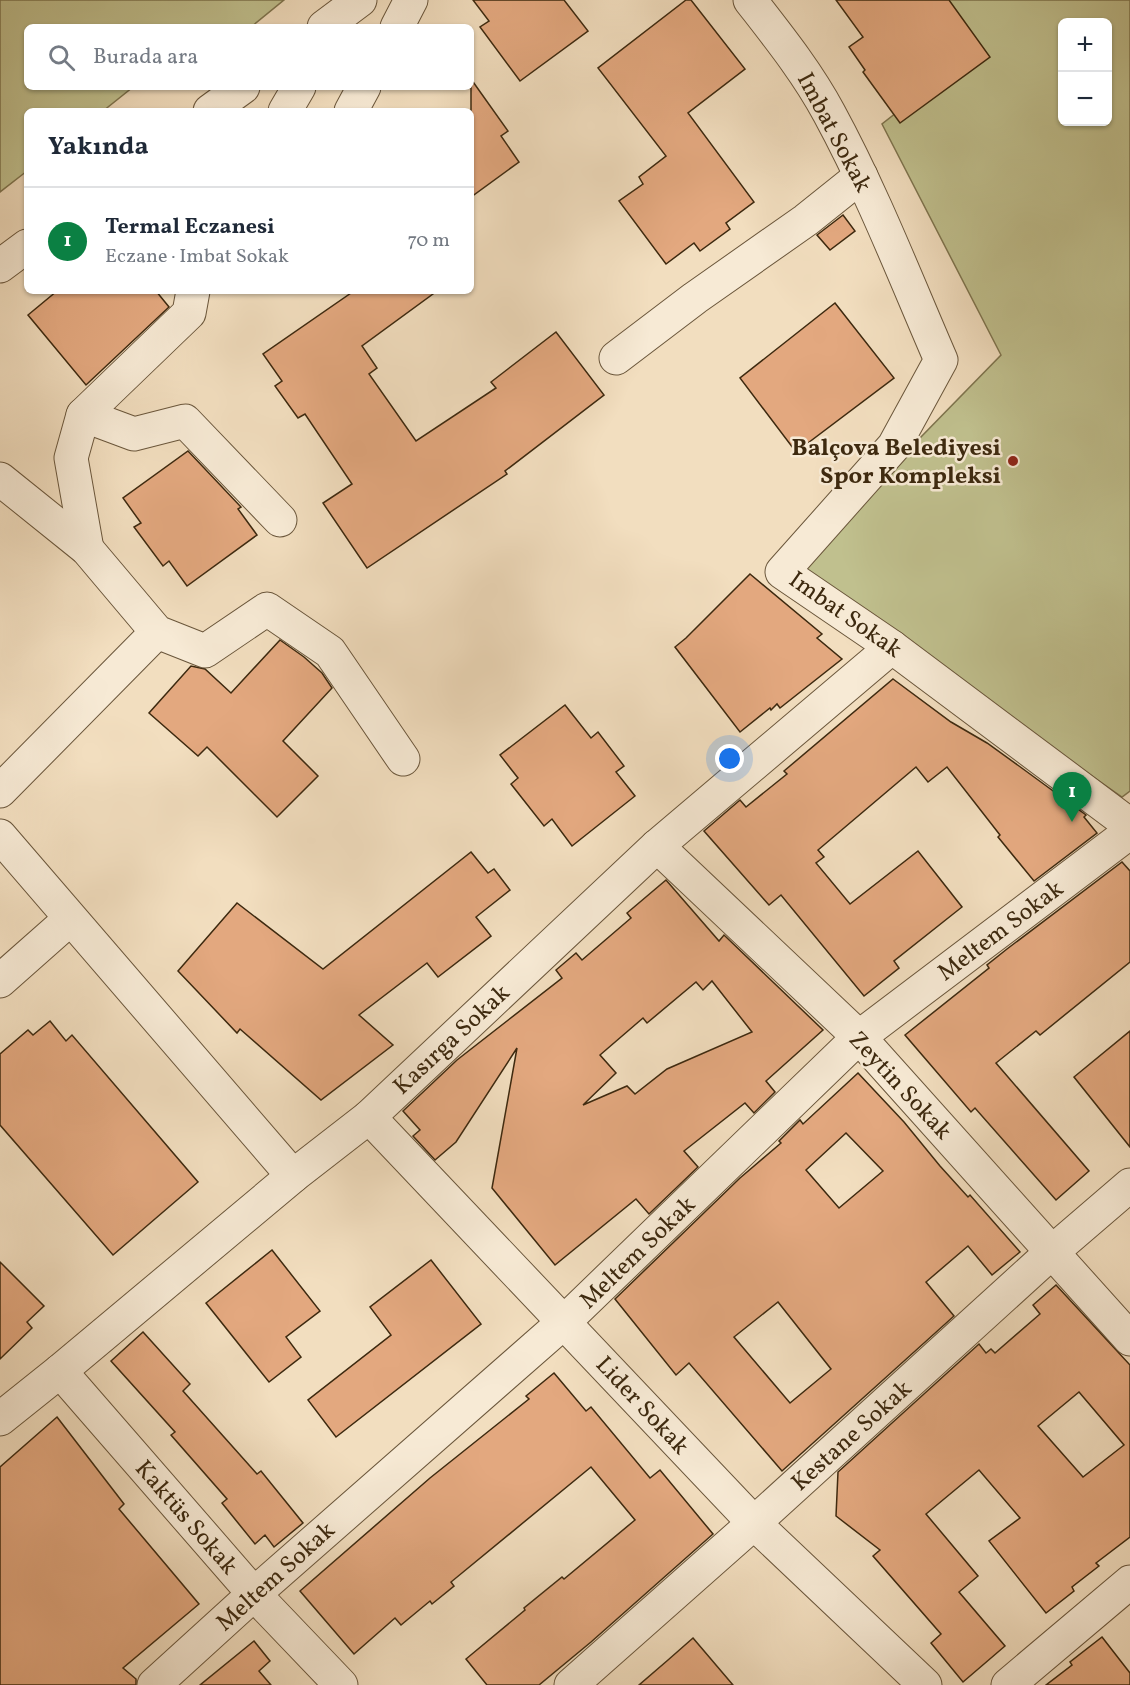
<!DOCTYPE html>
<html lang="tr">
<head>
<meta charset="utf-8">
<style>
  :root { --surface:#fff; --page:#f2f2f3; --text:#1f2937; --muted:#747a83; --line:#e0e1e3; --accent:#0b8043 }
  body { margin:0; font-family:Vollkorn,serif; background:var(--page); color:var(--text) }
  .controls { position:absolute; right:18px; top:18px; display:grid; overflow:hidden; border-radius:9px; box-shadow:0 2px 4px #0004 }
  .controls button { width:54px; height:54px; display:grid; place-items:center; padding:0; border:0; border-bottom:2px solid var(--line); background:var(--surface); color:var(--text); font:30px sans-serif }
  .you { position:absolute; left:730px; top:759px; width:21px; height:21px; margin:-15px; border:4px solid #fff; border-radius:50%; background:#1a73e8; box-shadow:0 0 0 9px #1a73e833 }
  .badge { display:grid; place-items:center; width:39px; height:39px; border-radius:50%; background:var(--accent); color:#fff; font-size:20px; font-weight:700 }
  .pin { position:absolute; translate:-50% -50px; filter:drop-shadow(0 2px 3px #0008) }
  .pin::after { content:''; position:absolute; top:32px; width:21px; height:18px; background:inherit; clip-path:polygon(0 0,100% 0,50% 100%) }
  .list { margin:0; padding:0; list-style:none }
  h2 { display:flex; justify-content:space-between; align-items:center; height:78px; margin:0; padding:0 24px; font-size:26px }
  h2 small { font-size:20px; font-weight:400; color:var(--muted) }
  .list li { display:grid; grid-template-columns:39px 1fr auto; gap:18px; align-items:center; box-sizing:border-box; height:108px; padding:0 24px; border-top:2px solid var(--line) }
  .list b { display:block; font-size:22px; white-space:nowrap }
  .list p { margin:0; font-size:20px; white-space:nowrap; color:var(--muted) }
  .list em { font-size:20px; font-style:normal; color:var(--muted) }
  .icon { flex:none; width:33px; height:33px; fill:none; stroke:currentColor; stroke-width:2; stroke-linecap:round; stroke-linejoin:round }
  .map { position:relative; flex:none; width:1130px; height:1685px; overflow:hidden }
  .search { position:absolute; background:var(--surface); box-shadow:0 2px 4px #0004; left:24px; top:24px; width:450px; height:66px; display:flex; align-items:center; gap:15px; box-sizing:border-box; padding:0 21px; border-radius:9px; color:var(--muted); font-size:22px }
  .panel { position:absolute; background:var(--surface); box-shadow:0 2px 4px #0004; left:24px; top:108px; width:450px; height:186px; border-radius:9px }
  .map>svg:first-child { display:block }
  .green { fill:#c0c08e; stroke:#7e744e; stroke-width:1.5; fill-rule:evenodd }
  .building { fill:#e3a87f; stroke:#3d290f; stroke-width:1.5; fill-rule:evenodd }
  .lines { fill:none; stroke-linecap:round; stroke-linejoin:round }
  .minor-casing { stroke:#6a563b; stroke-width:35 }
  .minor { stroke:#f7ead5; stroke-width:33 }
  .poi-dot { fill:#8f2418; stroke:#f7ead5; stroke-width:2 }
  .labels { text-anchor:middle; stroke-width:5; stroke-linejoin:round; paint-order:stroke }
  .street-label { font-size:24px; fill:#3d290f; stroke:#f7ead5 }
  .poi-label { font-size:24px; font-weight:bold; fill:#3d290f; stroke:#f7ead5; text-anchor:end }
</style>
</head>
<body>
<div class="map">
<svg width="1130" height="1685" viewBox="0 0 1130 1685">
  <rect width="100%" height="100%" fill="#f2debf"/>
  <filter id="stains"><feTurbulence type="fractalNoise" baseFrequency=".00333" numOctaves="4"/><feColorMatrix values="0 0 0 0 .2 0 0 0 0 .09 0 0 0 0 .02 0 0 0 .5 -.17"/></filter>
  <radialGradient id="worn" r=".72"><stop offset=".6" stop-color="#630" stop-opacity="0"/><stop offset="1" stop-color="#630" stop-opacity=".3"/></radialGradient>
  <!-- green -->
  <g class="green">
    <polygon points="0,0 284,0 251,27 27,27 27,87 133,87 103,111 27,111 27,171 0,192"/>
    <path d="M911 0H1130V791L1122 797 793 568 1001 355 882 124 952 69ZM1062 22H1108V122H1062Z"/>
  </g>
  <!-- building -->
  <g class="building">
    <polygon points="473,0 564,0 588,31 520,81 480,27 489,21"/>
    <polygon points="686,0 691,0 745,69 688,113 754,202 726,223 730,229 700,251 694,243 666,264 619,201 643,184 639,177 666,156 598,68"/>
    <polygon points="836,0 949,0 990,57 900,123 863,72 865,70 849,47 863,37"/>
    <polygon points="471,79 508,131 501,136 519,162 471,197"/>
    <polygon points="843,215 855,231 830,250 817,235"/>
    <polygon points="57,291 156,291 169,307 86,385 28,315"/>
    <polygon points="354,291 437,291 362,346 377,368 369,374 416,441 496,388 491,382 556,332 604,395 505,471 507,474 367,568 323,503 352,484 305,414 298,418 275,386 282,381 263,354"/>
    <polygon points="835,303 894,378 796,452 740,378"/>
    <polygon points="188,451 241,507 238,509 257,535 187,586 169,561 163,566 134,527 141,523 123,498"/>
    <polygon points="750,574 822,634 817,638 842,659 780,708 777,704 771,710 770,708 740,732 675,647 686,638"/>
    <polygon points="280,640 304,657 322,673 332,688 283,741 318,776 277,817 207,747 198,756 149,713 191,666 205,669 231,693"/>
    <polygon points="893,679 951,722 987,743 1019,766 1086,815 1084,817 1097,833 1034,881 998,837 1000,835 947,767 928,782 916,767 818,850 824,857 816,863 850,904 918,851 962,907 894,961 899,968 864,996 781,895 769,905 704,831 740,800 746,807 787,774 784,771"/>
    <polygon points="565,705 591,738 598,732 624,766 616,772 635,796 572,846 552,819 544,826 511,784 518,778 500,755"/>
    <polygon points="471,852 488,873 494,869 510,890 476,917 491,936 438,977 427,963 359,1015 393,1045 321,1100 240,1029 237,1033 178,971 237,903 323,969"/>
    <polygon points="1122,862 1130,871 1130,962 1040,1035 1036,1031 996,1063 1089,1171 1056,1200 975,1108 971,1112 905,1035 989,968 987,965 1007,949"/>
    <path d="M666 880 719 941 724 935 823 1030 766 1081 775 1092 754 1113 745 1103 684 1151 698 1167 649 1214 636 1199 555 1265 492 1188 517 1048 456 1142 435 1160 413 1136 420 1130 403 1111 457 1060 562 978 556 970 576 953 582 960 631 918 627 913ZM712 981 752 1032 667 1069 635 1094 627 1086 583 1105 616 1073 600 1055 643 1018 647 1023 696 982 703 990Z"/>
    <polygon points="50,1021 66,1041 72,1035 198,1182 113,1255 0,1125 0,1054 28,1030 33,1035"/>
    <polygon points="1130,1031 1130,1147 1074,1077"/>
    <path d="M858 1073 904 1122 940 1166 968 1197 970 1195 1020 1252 992 1275 968 1246 926 1282 954 1316 782 1471 689 1363 676 1375 615 1299 740 1178 781 1143 779 1141 800 1120 803 1124ZM846 1133 883 1171 839 1208 806 1170ZM778 1302 831 1369 790 1403 734 1337Z"/>
    <polygon points="272,1250 320,1311 286,1337 301,1357 269,1382 206,1303"/>
    <polygon points="431,1260 481,1324 336,1437 308,1400 391,1335 370,1307"/>
    <polygon points="0,1262 44,1306 27,1322 32,1328 0,1359"/>
    <path d="M1056 1285 1130 1365V1537L1096 1563 1099 1566 1072 1587 1074 1591 1046 1613 989 1541 1020 1518 979 1470 926 1514 978 1576 959 1592 1005 1646 963 1682 931 1643 941 1634 873 1556 880 1550 836 1516 838 1472 979 1344 986 1353 991 1349 995 1353 1040 1314 1033 1305ZM1079 1392 1124 1445 1083 1477 1038 1426Z"/>
    <polygon points="143,1332 190,1384 183,1391 257,1474 261,1471 303,1523 274,1547 265,1535 255,1544 222,1503 227,1499 171,1435 175,1432 111,1361"/>
    <polygon points="554,1373 586,1411 591,1407 650,1478 660,1470 713,1534 591,1642 539,1685 487,1685 466,1659 525,1610 524,1608 562,1577 564,1579 635,1520 591,1467 451,1582 454,1586 432,1604 430,1601 401,1625 395,1618 354,1654 300,1591 430,1478 529,1399 526,1396"/>
    <polygon points="57,1417 124,1504 119,1509 199,1604 123,1668 136,1679 136,1685 0,1685 0,1467"/>
    <polygon points="1102,1637 1130,1673 1130,1685 1046,1685 1072,1665 1070,1662"/>
    <polygon points="693,1638 733,1685 639,1685 668,1660"/>
    <polygon points="254,1641 270,1661 259,1671 271,1685 200,1685"/>
  </g>
  <g class="lines">
    <defs>
      <g id="minor">
        <path d="M750 0C778 36 807 72 829 113 872 192 905 277 941 360L894 446 782 572 892 647 1130 825"/>
        <polyline points="324,27 360,0"/>
        <polyline points="397,27 411,0"/>
        <polyline points="210,111 243,87"/>
        <polyline points="285,111 299,87"/>
        <polyline points="351,111 364,87"/>
        <polyline points="0,266 27,246"/>
        <polyline points="616,358 695,298 806,220 861,176"/>
        <polyline points="83,415 134,434 185,421 280,520"/>
        <polyline points="0,479 87,549 157,632 205,651 267,609 330,652 403,759"/>
        <polyline points="87,549 71,458 83,415 189,313 193,291"/>
        <polyline points="0,791 157,632"/>
        <polyline points="0,836 293,1176"/>
        <polyline points="657,846 859,1037 1130,1339"/>
        <polyline points="0,981 70,919"/>
        <polyline points="369,1117 754,1523 925,1685"/>
        <polyline points="60,1371 254,1594 341,1685"/>
        <polyline points="0,1419 60,1371 293,1176 369,1117 657,846 892,647"/>
        <polyline points="154,1685 254,1594 564,1322 859,1037 1130,832"/>
        <polyline points="571,1685 754,1523 1052,1252 1130,1185"/>
        <polyline points="1008,1685 1130,1582"/>
      </g>
    </defs>
    <!-- minor casing -->
    <use href="#minor" class="minor-casing"/>
    <!-- minor -->
    <use href="#minor" class="minor"/>
  </g>
  <!-- markers -->
  <circle class="poi-dot" cx="1013" cy="461" r="6"/>
  <g class="labels">
    <!-- street labels -->
    <g class="street-label">
      <text transform="translate(835 132) rotate(62)" y="8">Imbat Sokak</text>
      <text transform="translate(846 614) rotate(35)" y="8">Imbat Sokak</text>
      <text transform="translate(1000 930) rotate(-37)" y="8">Meltem Sokak</text>
      <text transform="translate(451 1039) rotate(-43)" y="8">Kasırga Sokak</text>
      <text transform="translate(901 1085) rotate(47)" y="8">Zeytin Sokak</text>
      <text transform="translate(637 1252) rotate(-44)" y="8">Meltem Sokak</text>
      <text transform="translate(643 1405) rotate(47)" y="8">Lider Sokak</text>
      <text transform="translate(851 1435) rotate(-42)" y="8">Kestane Sokak</text>
      <text transform="translate(187 1517) rotate(49)" y="8">Kaktüs Sokak</text>
      <text transform="translate(275 1576) rotate(-42)" y="8">Meltem Sokak</text>
    </g>
    <!-- poi labels -->
    <g class="poi-label">
      <text x="1001" y="455">Balçova Belediyesi<tspan x="1001" dy="28">Spor Kompleksi</tspan></text>
    </g>
  </g>
  <rect width="100%" height="100%" filter="url(#stains)"/>
  <rect width="100%" height="100%" fill="url(#worn)"/>
</svg>
<div class="controls">
<button>+</button>
<button>−</button>
</div>
<div class="you"></div>
<div class="pin badge" style="left:1072px;top:822px">1</div>
<div class="search"><svg class="icon" aria-label="search" viewBox="0 0 24 24"><circle cx="10" cy="10" r="6"/><path d="M15 15l6 6"/></svg>Burada ara</div>
<section class="panel">
<h2>Yakında<small></small></h2>
<ul class="list">
<li><span class="badge">1</span><div><b>Termal Eczanesi</b><p>Eczane · Imbat Sokak</p></div><em>70 m</em></li>
</ul>
</section>
</div>
</body>
</html>
